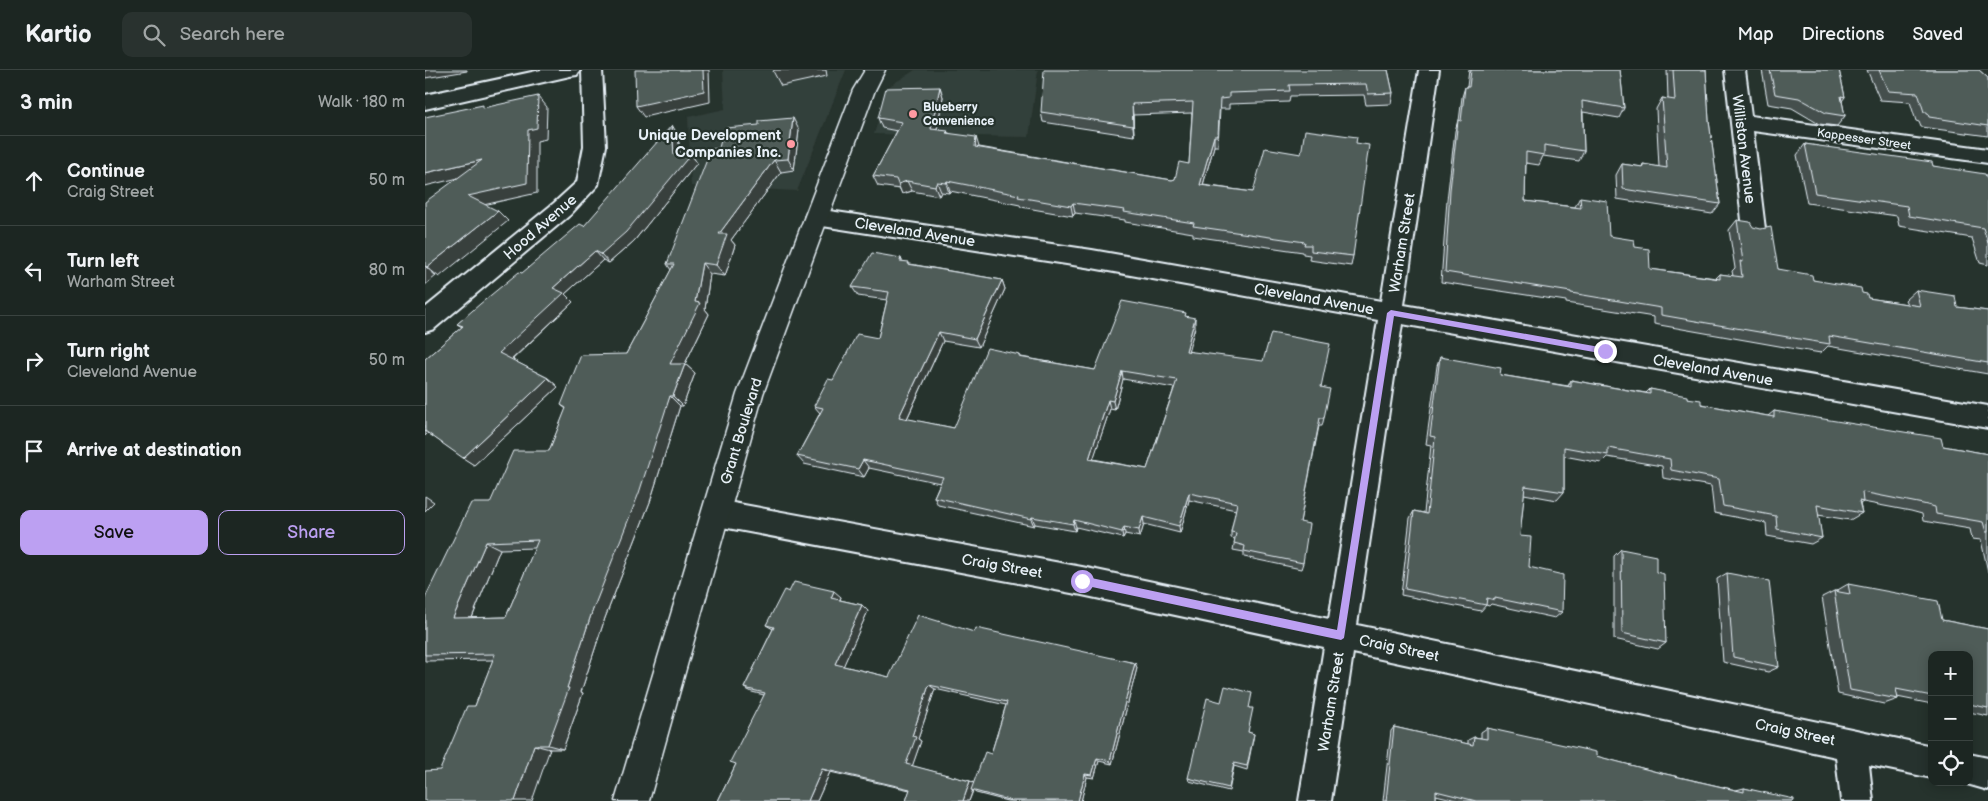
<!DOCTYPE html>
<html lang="en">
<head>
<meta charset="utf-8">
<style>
  :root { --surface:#1c2622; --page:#29322f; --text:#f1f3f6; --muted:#a0a5a5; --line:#3a4340; --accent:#bca0f2 }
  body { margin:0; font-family:"Balsamiq Sans",sans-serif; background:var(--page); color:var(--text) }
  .controls { position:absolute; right:15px; bottom:15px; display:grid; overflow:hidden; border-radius:10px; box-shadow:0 2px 12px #0003 }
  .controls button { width:45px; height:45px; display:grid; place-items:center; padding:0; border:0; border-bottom:1px solid var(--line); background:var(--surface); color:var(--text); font:25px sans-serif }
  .stop { position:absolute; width:15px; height:15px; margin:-11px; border:4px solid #bca0f2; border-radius:50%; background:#fff }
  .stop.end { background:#bca0f2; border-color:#fff; box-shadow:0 1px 5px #0008 }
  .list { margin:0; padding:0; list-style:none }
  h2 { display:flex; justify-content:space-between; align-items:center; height:65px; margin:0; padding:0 20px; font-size:21px }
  h2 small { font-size:16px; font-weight:400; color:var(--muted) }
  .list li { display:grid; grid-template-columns:32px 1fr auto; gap:15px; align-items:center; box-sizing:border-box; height:90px; padding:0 20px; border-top:1px solid var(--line) }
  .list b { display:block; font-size:19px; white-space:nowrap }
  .list p { margin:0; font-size:16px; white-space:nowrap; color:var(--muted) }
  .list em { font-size:16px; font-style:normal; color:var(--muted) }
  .actions { display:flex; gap:10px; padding:15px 20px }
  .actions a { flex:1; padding:11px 0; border:1px solid var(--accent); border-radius:10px; text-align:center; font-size:18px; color:var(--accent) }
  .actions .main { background:var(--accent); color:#111 }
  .icon { flex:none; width:28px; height:28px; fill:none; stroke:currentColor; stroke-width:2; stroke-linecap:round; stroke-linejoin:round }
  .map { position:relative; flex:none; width:1563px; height:731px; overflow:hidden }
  header { display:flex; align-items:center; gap:30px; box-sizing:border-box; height:70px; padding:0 25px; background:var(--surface); border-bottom:1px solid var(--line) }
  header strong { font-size:24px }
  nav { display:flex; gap:28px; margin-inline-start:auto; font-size:18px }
  .search { width:350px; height:45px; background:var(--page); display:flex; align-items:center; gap:12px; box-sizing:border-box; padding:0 18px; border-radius:10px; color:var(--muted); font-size:19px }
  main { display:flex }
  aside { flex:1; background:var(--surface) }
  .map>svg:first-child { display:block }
  .built { fill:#333f3a }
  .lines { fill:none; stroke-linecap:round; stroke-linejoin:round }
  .minor-casing { stroke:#e8f1f8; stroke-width:4 }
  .tertiary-casing { stroke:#e8f1f8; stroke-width:3 }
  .minor { fill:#26332d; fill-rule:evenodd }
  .tertiary { fill:#26332d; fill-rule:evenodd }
  .wall { fill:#454f4d; stroke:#e8f1f8; fill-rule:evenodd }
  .shaded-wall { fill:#38403e; stroke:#e8f1f8 }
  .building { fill:#505c59; stroke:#e8f1f8; fill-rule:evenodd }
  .route { fill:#bca0f2 }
  .poi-dot { fill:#ff9aa2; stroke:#26332d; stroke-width:2 }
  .labels { text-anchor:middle; stroke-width:4.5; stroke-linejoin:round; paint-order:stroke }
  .far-poi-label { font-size:12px; font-weight:bold; fill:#e8f1f8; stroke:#26332d; text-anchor:start }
  .far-street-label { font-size:12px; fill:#e8f1f8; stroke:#26332d }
  .poi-label { font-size:15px; font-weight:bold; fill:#e8f1f8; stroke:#26332d; text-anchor:end }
  .street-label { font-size:15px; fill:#e8f1f8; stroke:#26332d }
</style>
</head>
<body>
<header>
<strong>Kartio</strong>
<div class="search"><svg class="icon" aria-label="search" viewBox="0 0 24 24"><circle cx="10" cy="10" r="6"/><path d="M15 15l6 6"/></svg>Search here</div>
<nav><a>Map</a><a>Directions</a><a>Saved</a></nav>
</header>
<main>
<aside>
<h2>3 min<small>Walk · 180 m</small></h2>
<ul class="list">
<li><svg class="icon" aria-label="ahead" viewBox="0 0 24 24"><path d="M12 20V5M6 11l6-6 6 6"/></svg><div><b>Continue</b><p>Craig Street</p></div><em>50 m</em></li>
<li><svg class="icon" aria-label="left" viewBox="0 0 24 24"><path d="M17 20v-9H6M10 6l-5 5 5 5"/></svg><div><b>Turn left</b><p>Warham Street</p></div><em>80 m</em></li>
<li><svg class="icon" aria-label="right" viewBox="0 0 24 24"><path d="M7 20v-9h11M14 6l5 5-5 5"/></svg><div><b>Turn right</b><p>Cleveland Avenue</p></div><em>50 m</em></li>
<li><svg class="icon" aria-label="arrive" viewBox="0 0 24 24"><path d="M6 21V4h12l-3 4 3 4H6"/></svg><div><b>Arrive at destination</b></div></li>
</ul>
<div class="actions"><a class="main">Save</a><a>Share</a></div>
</aside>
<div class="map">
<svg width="1563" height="731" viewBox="0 0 1563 731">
  <rect width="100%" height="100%" fill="#26332d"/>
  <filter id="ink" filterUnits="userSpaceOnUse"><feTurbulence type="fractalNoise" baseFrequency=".02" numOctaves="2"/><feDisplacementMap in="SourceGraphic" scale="10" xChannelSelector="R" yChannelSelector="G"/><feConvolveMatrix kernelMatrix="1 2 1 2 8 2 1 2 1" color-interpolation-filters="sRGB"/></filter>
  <g filter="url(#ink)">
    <!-- built -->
    <g class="built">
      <polygon points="298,0 421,0 372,121 266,116 263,47 300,39"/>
      <polygon points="490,0 613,0 604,67 449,64 463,17"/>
    </g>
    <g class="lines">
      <defs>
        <g id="minor">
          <polygon points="116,0 155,0 152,5 145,6 0,39 0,25"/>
          <polygon points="157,0 177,0 181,76 173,115 145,145 9,259 0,262 0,238 129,133 152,112 159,76"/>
          <polygon points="994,0 1014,0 979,235 1563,336 1563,358 977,254 932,555 1507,676 1507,708 1444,695 1448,731 1416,731 1411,687 928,583 906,731 874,731 899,577 657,525 292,456 282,452 278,443 282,434 292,430 657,497 904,549 953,250 667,198 391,155 383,153 380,147 383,141 391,139 667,180 956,231"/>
          <polygon points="1300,0 1320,0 1326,46 1563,79 1563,93 1328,61 1340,159 1337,165 1329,167 1321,165 1318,159"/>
          <polygon points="1544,684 1563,688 1563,720 1535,712 1544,712"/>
        </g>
        <polygon id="tertiary" points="440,0 460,0 450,20 338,324 224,731 190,731 312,324 428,20"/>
      </defs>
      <!-- minor casing -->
      <use href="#minor" class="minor-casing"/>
      <!-- tertiary casing -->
      <use href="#tertiary" class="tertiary-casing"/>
      <!-- minor -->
      <use href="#minor" class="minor"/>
      <!-- tertiary -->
      <use href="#tertiary" class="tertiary"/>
    </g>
    <!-- wall -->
    <g class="wall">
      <polygon points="963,0 968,23 966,34 941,35 939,25 865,26 864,32 804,34 804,39 795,39 793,76 789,76 778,115 828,122 876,84 931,73 928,186 926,196 884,190 885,185 878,184 878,182 768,166 768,163 700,152 700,150 650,143 648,146 596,137 595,135 525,121 524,123 516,122 514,126 487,121 477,124 475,119 453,116 448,106 472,61 457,58 453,48 515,17 518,27 512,59 524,63 554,77 747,110 750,109 764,94 767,43 708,45 709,66 618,52 616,42"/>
      <polygon points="1044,0 1195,0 1199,38 1194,48 1158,42 1159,81 1154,91 1118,86 1114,95 1101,93 1100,131 1150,137 1155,127 1184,166 1210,177 1225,199 1291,208 1295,204 1308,206 1307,201 1310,198 1304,160 1312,150 1353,199 1388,210 1437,223 1443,228 1482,234 1480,230 1491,220 1532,237 1563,241 1563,304 1403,276 1396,283 1371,279 1229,254 1229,247 1141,233 1141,231 1016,212 1022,130 1030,61 1033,50 1034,51 1037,27 1040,17 1042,17"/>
      <polygon points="1242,0 1281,0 1284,51 1295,134 1287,144 1192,129 1191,105 1197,94 1217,97 1218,94 1234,97 1231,39 1237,28 1243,29"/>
      <polygon points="1337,0 1414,0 1420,27 1417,31 1420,46 1412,56 1394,54 1367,38 1343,34"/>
      <polygon points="1442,0 1554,0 1563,8 1563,66 1496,57 1494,52 1491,51 1485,32 1455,30"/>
      <path d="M374 60 369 100 356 102 306 170 310 175 300 206 285 204 280 239 284 244 260 294 270 303 258 336H255L225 432 180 548 156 622 158 623 138 679H125L15 700 50 636 68 590 0 591V528L65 433 124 381 141 339 136 335 201 284 246 200 242 194 294 78ZM110 478 81 547 47 548 75 479Z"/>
      <polygon points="253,65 255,85 266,84 272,93 209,171 184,193 178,190 140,224 148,232 87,290 123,308 133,317 49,395 3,363 0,366 0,289 37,257 32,254 159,156"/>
      <polygon points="1380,74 1508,96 1563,111 1563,195 1555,193 1547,168 1474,156 1472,146 1382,133 1372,85"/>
      <path d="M476 188 477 191 485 194 577 210 580 219 554 277 518 271 482 349 529 358 595 285 596 287 670 300 761 246 770 257 763 281 896 317 899 348 897 356H894L875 452 878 493 876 499 819 487V482L808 480 810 469 806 468V462L811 440 764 430 755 463 719 454 715 467 700 464 698 468 651 457 650 461 610 454 609 456 513 435 509 427 515 413 444 398 439 407 379 394 372 386 395 343 389 336 408 310 453 268 462 230 433 226 427 217ZM698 309 749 318 722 399 668 389 685 339 690 340Z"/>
      <polygon points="1015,287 1075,305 1143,316 1146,310 1221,323 1225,319 1262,328 1276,334 1343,346 1349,341 1518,376 1563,384 1563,502 1556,470 1547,469 1545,459 1498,451 1497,444 1486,441 1438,432 1435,434 1437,443 1425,450 1393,445 1397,468 1386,474 1342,466 1341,453 1289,443 1286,416 1238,408 1237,396 1182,387 1176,393 1139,386 1139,422 1132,430 1099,424 1095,466 1104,497 1137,542 1130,548 1066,534 1064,536 1061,535 1056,541 976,525 985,448 989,441 999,443 1006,375 1001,374 1012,296"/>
      <polygon points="1196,479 1231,502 1241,573 1233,579 1189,569 1189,486"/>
      <polygon points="1302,503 1354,597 1343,602 1298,592 1292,509"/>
      <polygon points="1423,514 1517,550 1563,559 1563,646 1544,642 1544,585 1507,585 1507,634 1472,627 1473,629 1459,634 1413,624 1397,527 1409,521 1411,521"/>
      <path d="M364 522 416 527 415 530 437 535 443 541 418 596 464 607 549 562 710 593 712 598 687 694 674 691 669 708 662 707 656 731H582L551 723 548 721 544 731H481L485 720 405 702 392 731H293L311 694 339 625 327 622 319 618 348 559 341 555ZM510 619 581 635 566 684 549 713 545 711 487 696 496 671 493 669Z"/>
      <polygon points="824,638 823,662 829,664 822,700 809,696 804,721 764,711 763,708"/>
      <polygon points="969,657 1043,674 1043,670 1049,667 1056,668 1056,662 1062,658 1232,702 1311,720 1319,718 1369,731 1035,731 1011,725 1011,731 958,731 966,661"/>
    </g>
    <!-- shaded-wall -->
    <g class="shaded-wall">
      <polygon points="0,0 42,0 42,1 0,8"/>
      <polygon points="278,0 284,0 285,32 219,47 211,36"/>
      <polygon points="350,0 401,0 402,6 356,16 348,1"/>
      <polygon points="515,17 518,27 510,69 506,59"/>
      <polygon points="113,26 122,37 121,69 112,71 112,123 54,136 43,126 103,60"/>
      <polygon points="707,34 708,45 709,66 708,56"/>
      <polygon points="368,48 374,60 369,100 363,89"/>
      <polygon points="247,55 253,65 256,95 249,85"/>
      <polygon points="789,66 789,76 775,125 775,115"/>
      <polygon points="551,67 554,77 553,87 550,77"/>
      <polygon points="266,84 272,93 209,171 184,193 176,184"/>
      <polygon points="57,90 67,100 0,116 0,103"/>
      <polygon points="349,90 356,102 306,170 310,175 300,206 291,195 294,164"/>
      <polygon points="482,111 487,121 477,124 473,114"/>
      <polygon points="522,111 525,121 524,123 521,113"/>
      <polygon points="512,112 516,122 514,126 510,116"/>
      <polygon points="648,133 650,143 648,146 646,136"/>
      <polygon points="73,141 83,151 14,207 2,197"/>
      <polygon points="170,181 178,190 140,224 148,232 85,291 74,283 128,218"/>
      <polygon points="277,193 285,204 280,239 284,244 255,304 245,294 270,232"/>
      <polygon points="0,196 11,206 0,215"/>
      <polygon points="577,210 580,219 554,277 550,269"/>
      <polygon points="770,248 770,257 761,290 761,281"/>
      <polygon points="514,262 518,271 479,355 474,347"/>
      <polygon points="260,294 270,303 258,336 248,326"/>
      <polygon points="697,301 698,309 690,340 688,331"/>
      <polygon points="123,308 133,317 49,395 38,388"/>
      <polygon points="245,326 255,336 225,432 180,548 156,622 158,623 138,679 123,675 167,542"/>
      <polygon points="683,330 685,339 666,396 664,389"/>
      <polygon points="438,390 444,398 439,407 433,399"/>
      <polygon points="764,423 764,430 755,463 754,456"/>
      <polygon points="0,426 9,432 0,441"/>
      <polygon points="607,447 610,454 609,456 606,449"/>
      <polygon points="718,447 719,454 715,467 714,460"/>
      <polygon points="649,450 651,457 650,461 648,454"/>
      <polygon points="699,457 700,464 698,468 697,462"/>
      <polygon points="61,472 75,479 44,555 28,548"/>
      <polygon points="409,521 416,527 413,534 406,528"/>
      <polygon points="437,535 443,541 417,599 410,594"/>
      <polygon points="710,593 712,598 687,694 685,691"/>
      <polygon points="504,615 510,619 493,669 496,671 487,697 481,694 487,666"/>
      <polygon points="109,675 125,679 107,731 90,731"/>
      <polygon points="672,688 674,691 669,708 667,705"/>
      <polygon points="397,699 405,702 392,731 383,731"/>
      <polygon points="660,704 662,707 656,731 653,731"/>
      <polygon points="545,711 550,714 544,731 538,731"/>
    </g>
    <!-- building -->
    <g class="building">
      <polygon points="210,0 278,0 279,21 211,36"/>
      <polygon points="619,0 963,0 968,23 943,24 941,14 864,15 865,21 804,23 804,28 795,29 793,66 789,66 775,115 828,122 840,78 876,84 880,60 932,67 931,73 944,75 928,186 886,181 886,175 879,175 880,172 768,156 769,153 699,142 700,140 648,133 646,136 593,127 594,125 522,111 521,113 512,112 510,116 482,111 473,114 471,109 448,106 477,52 453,48 461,18 515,17 506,59 523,61 521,63 551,67 550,77 747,110 750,109 754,92 764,94 768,32 707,34 708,56 616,42"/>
      <polygon points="1046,0 1195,0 1199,38 1157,31 1159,81 1119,75 1119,85 1101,82 1100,131 1156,138 1155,127 1182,131 1184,166 1209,170 1210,177 1224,179 1225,199 1295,209 1295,204 1317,207 1315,191 1318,192 1312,150 1325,152 1328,157 1336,159 1346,157 1353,199 1387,205 1388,210 1436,218 1437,223 1442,224 1443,228 1495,236 1491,220 1530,226 1532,237 1563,241 1563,293 1404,266 1405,274 1380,270 1236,245 1236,238 1146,223 1146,222 1020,202 1025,120 1033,50 1036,51 1040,17 1044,17"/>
      <polygon points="1248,0 1281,0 1284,51 1295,134 1198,119 1197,94 1218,97 1218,94 1242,98 1237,28 1250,30"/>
      <polygon points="1345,0 1414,0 1420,27 1416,26 1420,46 1401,43 1374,28 1350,24"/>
      <polygon points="1454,0 1554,0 1563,8 1563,56 1504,47 1502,42 1499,42 1493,23 1463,21"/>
      <polygon points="113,26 112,58 103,60 102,113 43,126 73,141 2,197 0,196 0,132 57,90 0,103 0,47 58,35 58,38"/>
      <path d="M368 48 363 89 349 90 294 164H302L291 195 277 193 270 232 275 233 245 294H260L248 326H245L214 423 167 542 142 618H144L123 675H109L90 731H0V701L15 700 42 636H50L70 584 0 585V528L46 433H65L88 381H124L141 338 136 335 156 285 201 284 249 194H242L286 79 294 78 296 70H299L301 58 334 55V51ZM113 470 81 547 28 548 61 472Z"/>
      <polygon points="247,55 249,85 266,84 201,162 176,184 170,181 128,218 139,223 74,283 123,308 38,388 0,361 0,289 38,256 32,254 55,234 94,202 97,203 155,154 159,156"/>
      <polygon points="1380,74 1507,92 1508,96 1560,104 1563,111 1563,173 1558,158 1484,146 1482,136 1390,123"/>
      <path d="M447 183 476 188 475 191 484 192 483 194 577 210 550 269 514 262 474 347 529 358 562 278 595 285 594 287 670 300 697 231 761 243 760 246 770 248 761 281 838 291 846 263 905 274 896 317 905 319 899 348H895L875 452 884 454 878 493 819 481 820 476 809 473 811 463 806 462 812 433 764 423 754 456 718 447 714 460 699 457 697 462 649 450 648 454 607 447 606 449 509 427 518 407 438 390 433 399 372 386 398 338 389 336 403 309 408 310 432 264 453 268 464 222 427 217ZM697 301 752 310 722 399 664 389 683 330 688 331Z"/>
      <polygon points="1015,287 1076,298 1075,305 1146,317 1146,310 1225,324 1225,319 1262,326 1262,328 1276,330 1276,334 1337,345 1349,347 1349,341 1516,368 1518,376 1563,384 1563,462 1561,462 1558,452 1511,444 1510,437 1498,434 1437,422 1438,432 1434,431 1437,443 1392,435 1397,468 1352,459 1351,446 1298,436 1294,409 1246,400 1245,389 1183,378 1183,385 1139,377 1139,422 1100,416 1095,466 1106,467 1104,497 1138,505 1137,542 1070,528 1070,530 1062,528 1061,535 980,519 989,441 1002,444 1010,367 1005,366"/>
      <polygon points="1196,479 1231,486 1231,502 1239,504 1241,573 1197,563"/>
      <polygon points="1302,503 1344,511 1354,597 1308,587"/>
      <polygon points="369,512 409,521 406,528 437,535 410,594 464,607 493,545 549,562 551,558 710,593 685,691 672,688 667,705 660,704 653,731 587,731 546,720 560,682 566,684 582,632 504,615 487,666 491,667 481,694 545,711 538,731 481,731 485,719 397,699 383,731 293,731 311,694 305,692 340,623 319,618 349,557 341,555 359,520 364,522"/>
      <polygon points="1423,514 1513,531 1517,550 1563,559 1563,638 1544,634 1544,585 1507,585 1507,626 1471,619 1473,629 1425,620 1409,521 1425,524"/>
      <polygon points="800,616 827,623 824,638 828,638 823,662 829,664 822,696 809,693 804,718 763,708 782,628 796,632"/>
      <polygon points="969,657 1048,675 1049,667 1062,669 1062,658 1171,682 1171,686 1232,702 1319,722 1319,718 1369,729 1369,731 1051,731 1011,721 1011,731 961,731"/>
    </g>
  </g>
  <!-- route -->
  <polygon class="route" points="966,240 1180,278 1184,281 1180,284 969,246 919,568 916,570 653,514 653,508 657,506 912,560 962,243"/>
  <!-- markers -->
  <g class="poi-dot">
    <circle cx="488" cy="44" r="5"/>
    <circle cx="366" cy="74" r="5"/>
  </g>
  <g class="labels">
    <!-- far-poi labels -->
    <g class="far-poi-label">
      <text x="498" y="41">Blueberry<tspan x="498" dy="14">Convenience</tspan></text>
    </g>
    <!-- far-street labels -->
    <g class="far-street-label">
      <text transform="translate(1439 69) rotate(8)" y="4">Kappesser Street</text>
    </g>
    <!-- poi labels -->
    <g class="poi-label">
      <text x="356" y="70">Unique Development<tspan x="356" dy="17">Companies Inc.</tspan></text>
    </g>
    <!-- street labels -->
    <g class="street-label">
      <text transform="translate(1319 79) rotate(83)" y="5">Williston Avenue</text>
      <text transform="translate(115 157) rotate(-41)" y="5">Hood Avenue</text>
      <text transform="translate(490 162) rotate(9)" y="5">Cleveland Avenue</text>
      <text transform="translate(977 173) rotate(-81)" y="5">Warham Street</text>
      <text transform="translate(889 229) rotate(10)" y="5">Cleveland Avenue</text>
      <text transform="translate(1288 300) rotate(10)" y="5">Cleveland Avenue</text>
      <text transform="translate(316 361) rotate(-73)" y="5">Grant Boulevard</text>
      <text transform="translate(577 496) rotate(10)" y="5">Craig Street</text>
      <text transform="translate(974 578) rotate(12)" y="5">Craig Street</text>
      <text transform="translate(906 632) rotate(-81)" y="5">Warham Street</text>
      <text transform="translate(1370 662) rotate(12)" y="5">Craig Street</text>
    </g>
  </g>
</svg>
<div class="controls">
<button>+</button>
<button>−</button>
<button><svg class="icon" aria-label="locate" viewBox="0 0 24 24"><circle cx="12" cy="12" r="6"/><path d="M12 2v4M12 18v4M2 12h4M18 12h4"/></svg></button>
</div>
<div class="stop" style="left:657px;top:511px"></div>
<div class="stop end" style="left:1180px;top:281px"></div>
</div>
</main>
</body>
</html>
